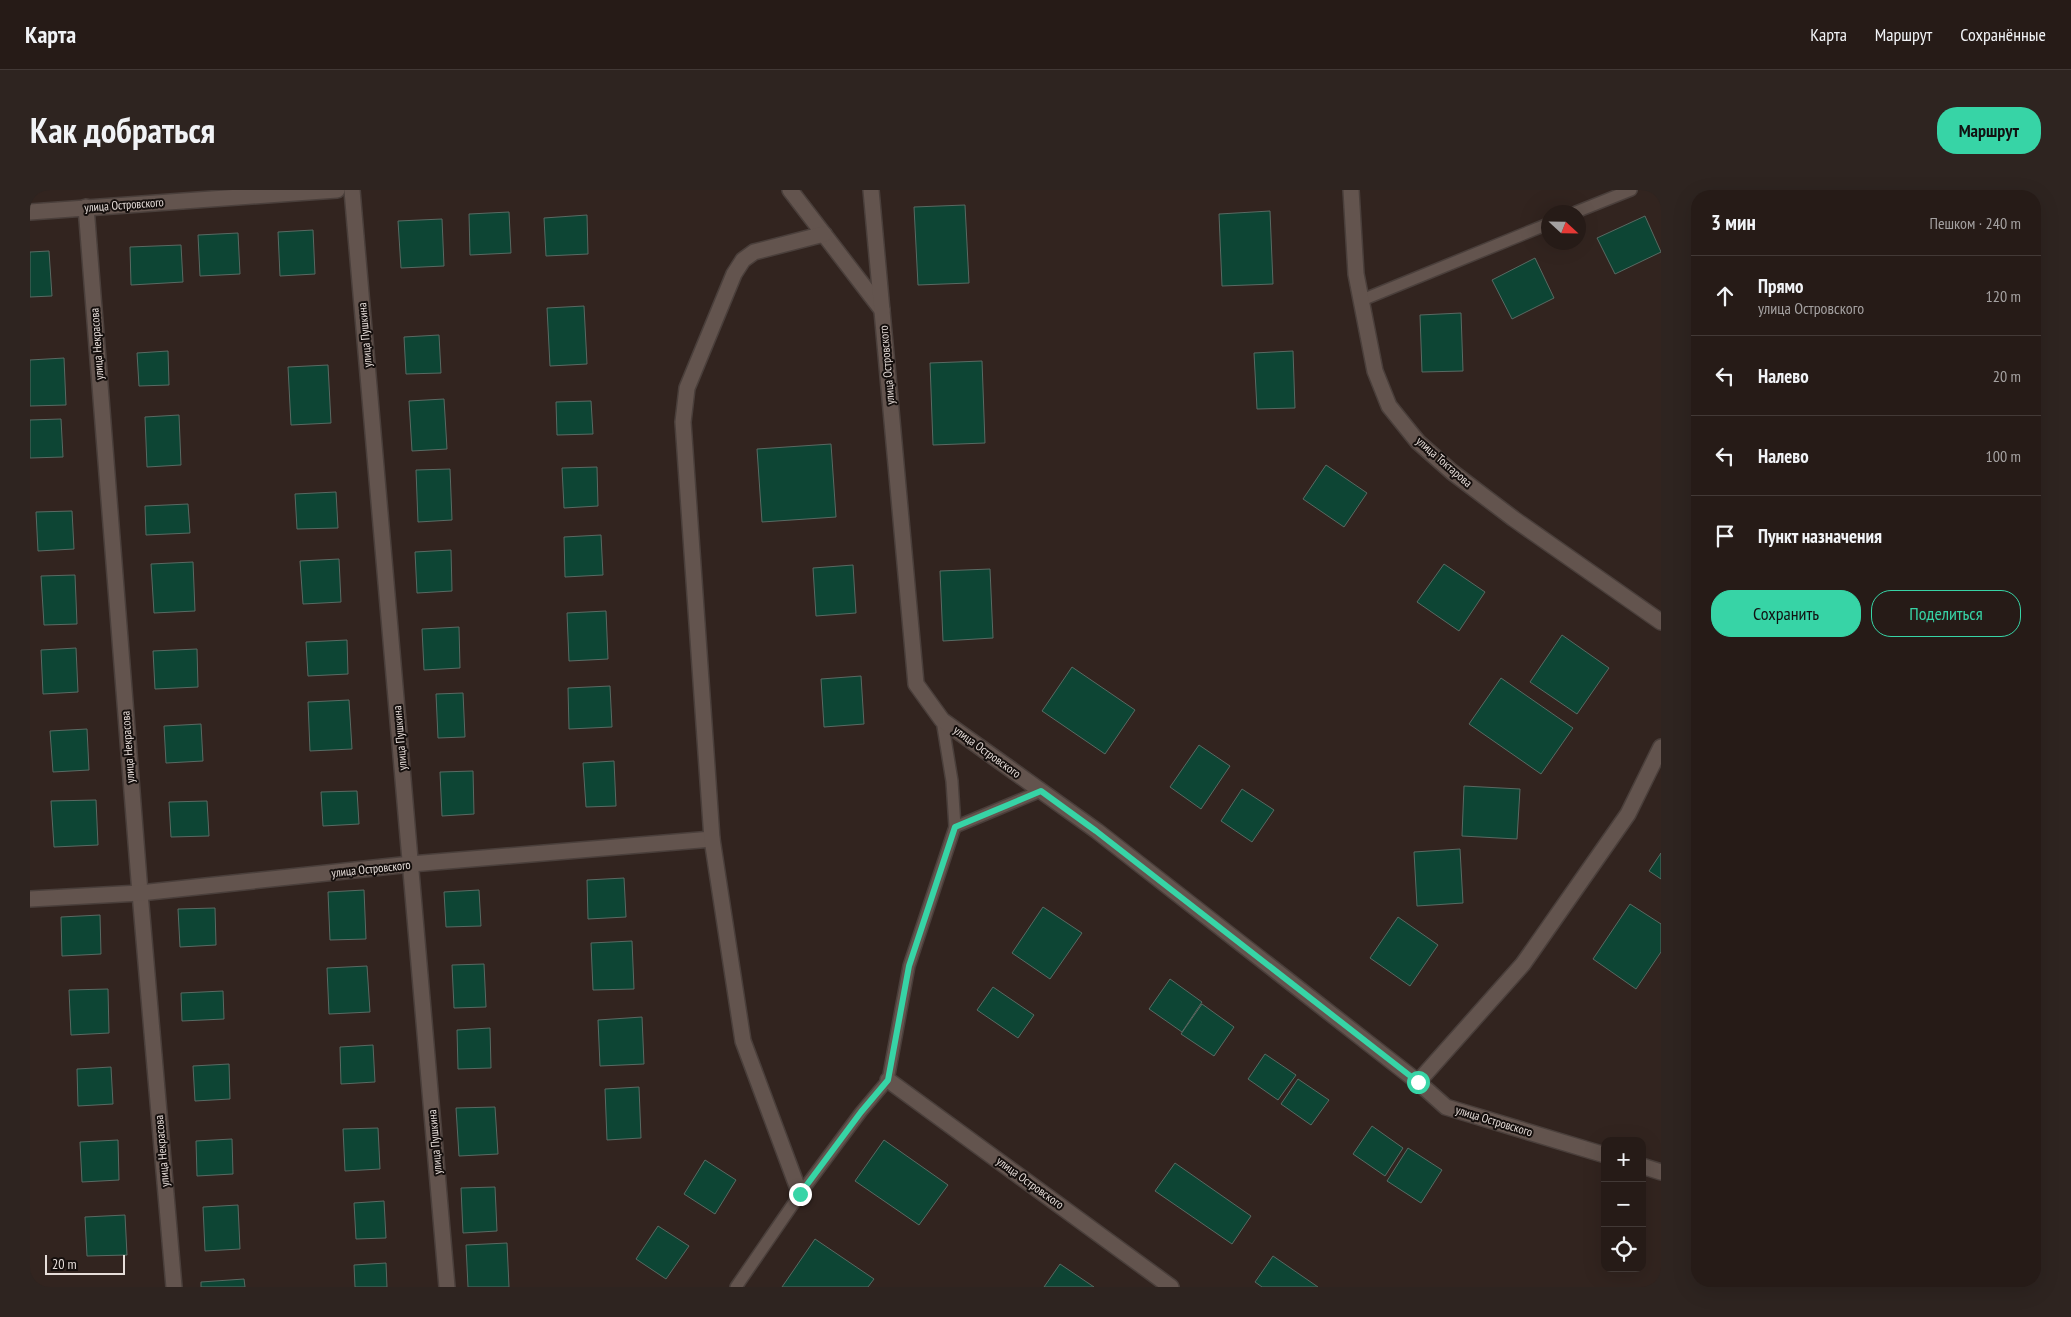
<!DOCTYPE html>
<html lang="ru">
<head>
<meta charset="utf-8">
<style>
  :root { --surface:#261b17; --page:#2e2420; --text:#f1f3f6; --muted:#a4a1a1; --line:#423936; --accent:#37d4a6 }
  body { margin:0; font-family:"PT Sans Narrow",sans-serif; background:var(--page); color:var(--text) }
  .controls { position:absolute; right:15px; bottom:15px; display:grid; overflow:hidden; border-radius:10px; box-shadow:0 5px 20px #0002 }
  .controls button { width:45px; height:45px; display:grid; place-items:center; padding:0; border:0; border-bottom:1px solid var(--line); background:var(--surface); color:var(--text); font:25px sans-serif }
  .compass { position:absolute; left:1511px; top:15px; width:45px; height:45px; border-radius:50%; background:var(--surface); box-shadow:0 5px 20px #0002; rotate:112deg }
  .scale { position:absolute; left:15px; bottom:12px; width:80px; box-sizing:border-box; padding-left:5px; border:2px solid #e6ddd9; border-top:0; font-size:14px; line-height:18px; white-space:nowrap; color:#e6ddd9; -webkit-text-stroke:4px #150f0d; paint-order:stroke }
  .stop { position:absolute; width:15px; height:15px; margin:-11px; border:4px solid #37d4a6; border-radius:50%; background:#fff }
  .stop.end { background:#37d4a6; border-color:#fff; box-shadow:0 1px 5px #0008 }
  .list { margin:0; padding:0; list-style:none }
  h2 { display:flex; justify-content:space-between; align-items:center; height:65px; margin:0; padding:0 20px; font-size:21px }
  h2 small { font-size:16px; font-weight:400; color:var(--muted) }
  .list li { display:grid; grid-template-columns:32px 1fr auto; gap:15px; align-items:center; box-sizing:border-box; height:80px; padding:0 20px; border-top:1px solid var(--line) }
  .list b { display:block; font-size:19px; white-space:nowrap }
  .list p { margin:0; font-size:16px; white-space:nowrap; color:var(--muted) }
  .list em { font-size:16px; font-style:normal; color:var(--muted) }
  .actions { display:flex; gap:10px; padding:15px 20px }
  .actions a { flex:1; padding:11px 0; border:1px solid var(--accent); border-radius:20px; text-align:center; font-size:18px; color:var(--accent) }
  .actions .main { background:var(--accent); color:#111 }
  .icon { flex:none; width:28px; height:28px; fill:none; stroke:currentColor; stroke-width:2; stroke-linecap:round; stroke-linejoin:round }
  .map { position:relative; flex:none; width:1631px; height:1097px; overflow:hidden; border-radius:20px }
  header { display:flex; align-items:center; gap:30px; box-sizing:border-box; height:70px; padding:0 25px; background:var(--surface); border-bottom:1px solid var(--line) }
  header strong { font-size:24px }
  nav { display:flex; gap:28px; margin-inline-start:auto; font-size:18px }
  .intro { display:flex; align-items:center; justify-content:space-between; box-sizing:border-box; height:120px; padding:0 30px }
  h1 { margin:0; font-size:35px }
  .button { padding:12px 22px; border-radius:20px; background:var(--accent); color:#111; font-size:18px; font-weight:700 }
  main { display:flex; gap:30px; padding:0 30px }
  aside { flex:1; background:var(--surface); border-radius:20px; box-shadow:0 5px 20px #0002 }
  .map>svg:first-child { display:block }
  .building { fill:#0d4534; stroke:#596a63 }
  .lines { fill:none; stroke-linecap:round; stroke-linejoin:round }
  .lane-casing { stroke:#4a3f3b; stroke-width:14 }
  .street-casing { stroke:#4a3f3b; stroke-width:18 }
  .lane { stroke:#63544e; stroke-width:11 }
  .street { stroke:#63544e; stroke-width:15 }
  .route { stroke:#37d4a6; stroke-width:6 }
  .labels { text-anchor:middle; stroke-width:4; stroke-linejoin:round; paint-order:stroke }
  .street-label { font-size:12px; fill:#e6ddd9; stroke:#150f0d }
</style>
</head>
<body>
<header>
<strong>Карта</strong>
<nav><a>Карта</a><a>Маршрут</a><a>Сохранённые</a></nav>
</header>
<div class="intro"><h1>Как добраться</h1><a class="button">Маршрут</a></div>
<main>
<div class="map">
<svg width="1631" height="1097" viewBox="0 0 1631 1097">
  <rect width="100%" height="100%" fill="#32241f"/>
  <!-- building -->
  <g class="building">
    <polygon points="935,15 939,93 888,95 884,17"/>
    <polygon points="1240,21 1243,94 1192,96 1189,24"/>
    <polygon points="479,22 481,63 440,65 439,24"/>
    <polygon points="557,25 558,64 516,66 514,28"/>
    <polygon points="1615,26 1631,62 1585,84 1567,48"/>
    <polygon points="412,29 414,76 371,78 368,31"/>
    <polygon points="283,40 285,84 250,86 248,42"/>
    <polygon points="208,43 210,84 170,86 168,45"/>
    <polygon points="151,55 153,92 101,95 100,57"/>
    <polygon points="19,61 22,106 0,107 0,62"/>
    <polygon points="1505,68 1524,108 1482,129 1462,90"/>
    <polygon points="554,116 557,174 520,176 517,118"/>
    <polygon points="1431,123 1433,181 1392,182 1390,125"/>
    <polygon points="409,145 411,183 376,184 374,147"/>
    <polygon points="138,161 139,195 109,196 107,163"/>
    <polygon points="1263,161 1265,218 1227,219 1224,163"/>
    <polygon points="34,168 36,215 0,216 0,170"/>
    <polygon points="952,171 955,253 903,255 900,173"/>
    <polygon points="298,175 301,233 261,235 258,177"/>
    <polygon points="414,209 417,259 382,261 379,211"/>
    <polygon points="561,211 563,244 527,245 526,212"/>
    <polygon points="149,225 151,275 117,277 115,227"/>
    <polygon points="31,229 33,267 0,268 0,230"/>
    <polygon points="801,254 806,327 732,332 727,259"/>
    <polygon points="1296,275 1337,303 1314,337 1273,309"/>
    <polygon points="567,277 568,316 534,318 532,278"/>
    <polygon points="420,279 422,330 388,332 386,280"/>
    <polygon points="306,302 308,338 267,339 265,304"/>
    <polygon points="158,314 160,343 116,345 115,316"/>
    <polygon points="42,321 44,359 8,361 6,322"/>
    <polygon points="571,345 573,385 535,387 534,347"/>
    <polygon points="421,360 422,401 387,403 385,362"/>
    <polygon points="309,369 311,412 273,414 270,371"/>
    <polygon points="163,372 165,421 124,423 121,374"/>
    <polygon points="1414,374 1455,402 1429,441 1387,412"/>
    <polygon points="823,375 826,423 786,426 783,378"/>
    <polygon points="960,379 963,448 913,451 910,381"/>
    <polygon points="45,385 47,434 14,435 11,386"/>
    <polygon points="576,421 578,469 539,471 537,423"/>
    <polygon points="429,437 430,478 394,480 392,439"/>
    <polygon points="1532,445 1579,478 1547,524 1500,492"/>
    <polygon points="317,450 318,484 278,486 276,452"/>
    <polygon points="46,458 48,502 13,504 11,460"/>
    <polygon points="167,459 168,497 125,499 123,461"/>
    <polygon points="1042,477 1105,520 1075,564 1012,521"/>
    <polygon points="831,486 834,534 794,537 791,489"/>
    <polygon points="1471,488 1543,538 1511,584 1439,534"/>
    <polygon points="580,496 582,537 539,539 538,498"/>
    <polygon points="433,503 435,547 408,548 406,504"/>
    <polygon points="319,510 322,559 280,561 278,512"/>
    <polygon points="171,534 173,571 136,573 134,536"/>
    <polygon points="57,539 59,580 23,582 20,541"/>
    <polygon points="1169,555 1200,576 1171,619 1140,597"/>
    <polygon points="584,571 586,616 556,617 553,573"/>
    <polygon points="443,581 444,624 412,626 410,582"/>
    <polygon points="1434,596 1490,599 1487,649 1432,646"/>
    <polygon points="1212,599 1244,620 1222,652 1191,631"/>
    <polygon points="327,601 329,634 293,636 291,602"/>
    <polygon points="66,610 68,655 24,657 21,611"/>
    <polygon points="177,611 179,646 141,647 139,612"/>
    <polygon points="1430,659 1433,713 1387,716 1384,662"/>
    <polygon points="1631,663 1631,689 1619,681"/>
    <polygon points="594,688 596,727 558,729 557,690"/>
    <polygon points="334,700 336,749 300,750 298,702"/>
    <polygon points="449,700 451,736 416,737 414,702"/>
    <polygon points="1600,714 1631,734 1631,762 1606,799 1563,769"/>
    <polygon points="1013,717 1052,743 1020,789 982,763"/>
    <polygon points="185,718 186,755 150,757 148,719"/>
    <polygon points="70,725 71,764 32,766 31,727"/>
    <polygon points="1368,727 1408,755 1380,796 1340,768"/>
    <polygon points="602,751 604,799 563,800 561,753"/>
    <polygon points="454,774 456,817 424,818 422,775"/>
    <polygon points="337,776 340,822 299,824 297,778"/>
    <polygon points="1140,789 1172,812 1152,842 1119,819"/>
    <polygon points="963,797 1004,825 988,848 947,820"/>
    <polygon points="78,799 79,843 41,845 39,800"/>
    <polygon points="193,801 194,829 152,831 151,803"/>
    <polygon points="1172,814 1204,837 1184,866 1151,844"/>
    <polygon points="612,827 614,874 570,876 568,830"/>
    <polygon points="460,838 461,878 428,879 427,840"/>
    <polygon points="343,855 345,892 311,894 310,857"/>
    <polygon points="1235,864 1266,885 1248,910 1218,889"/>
    <polygon points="199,874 200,909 165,911 163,876"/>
    <polygon points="81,877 83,914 48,916 47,879"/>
    <polygon points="1268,889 1299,910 1281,935 1251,914"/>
    <polygon points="609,897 611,948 577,950 575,899"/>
    <polygon points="465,917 468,964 429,966 426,918"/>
    <polygon points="1342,936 1373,958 1355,986 1323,964"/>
    <polygon points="348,938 350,979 315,981 313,939"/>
    <polygon points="202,949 203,984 167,986 166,951"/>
    <polygon points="88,950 89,990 52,992 50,952"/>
    <polygon points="854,950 918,995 889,1035 825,991"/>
    <polygon points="1378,958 1412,980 1391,1013 1357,991"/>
    <polygon points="675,970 706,990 685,1024 654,1004"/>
    <polygon points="1145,973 1221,1026 1202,1054 1125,1001"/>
    <polygon points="465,997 467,1041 433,1043 431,998"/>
    <polygon points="354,1011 356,1048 326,1049 324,1013"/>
    <polygon points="208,1015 210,1059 175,1061 173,1017"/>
    <polygon points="95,1025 97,1065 57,1066 55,1027"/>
    <polygon points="628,1036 659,1056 636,1089 606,1069"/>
    <polygon points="785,1049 844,1089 838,1097 752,1097"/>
    <polygon points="477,1053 479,1097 438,1097 436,1055"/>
    <polygon points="1243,1066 1288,1097 1232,1097 1225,1092"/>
    <polygon points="356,1073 357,1097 325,1097 324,1075"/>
    <polygon points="1030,1074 1064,1097 1014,1097"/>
    <polygon points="214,1089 215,1097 171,1097 171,1092"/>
  </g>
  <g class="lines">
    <defs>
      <g id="lane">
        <polyline points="1546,22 1601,0"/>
        <polyline points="1332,110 1518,34"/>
        <polyline points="925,637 1011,601"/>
        <polyline points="706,1097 770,1004 831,922 858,890 879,776 925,637 922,591 912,530"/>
      </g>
      <g id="street">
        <polyline points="322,0 417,1097"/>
        <polyline points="760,0 852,120"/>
        <polyline points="841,0 886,494 912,530 1067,641 1388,892 1416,917 1575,965"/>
        <polyline points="1321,0 1326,84 1345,181 1359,216 1388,252 1422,282 1484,329 1631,432"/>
        <polyline points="56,17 110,703 144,1097"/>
        <polyline points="0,22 307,0"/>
        <polyline points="0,709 110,703 381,674 682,649"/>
        <polyline points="858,890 1141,1097"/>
        <polyline points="1388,892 1493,774 1598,624 1631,557"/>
        <polyline points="1612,976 1631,982"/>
        <polyline points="770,1004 713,851 682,649 653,232 657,198 704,84 713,70 724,62 794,44"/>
      </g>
    </defs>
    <!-- lane casing -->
    <use href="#lane" class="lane-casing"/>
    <!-- street casing -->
    <use href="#street" class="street-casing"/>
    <!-- lane -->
    <use href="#lane" class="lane"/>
    <!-- street -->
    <use href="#street" class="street"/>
  </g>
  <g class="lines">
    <!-- route -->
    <polyline class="route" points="770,1004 831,922 858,890 879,776 925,637 1011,601 1066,641 1388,892"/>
  </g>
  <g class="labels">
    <!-- street labels -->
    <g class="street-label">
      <text transform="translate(94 15) rotate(-4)" y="4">улица Островского</text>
      <text transform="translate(335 145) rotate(-95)" y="4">улица Пушкина</text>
      <text transform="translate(67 154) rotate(-94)" y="4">улица Некрасова</text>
      <text transform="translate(857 175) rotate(-95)" y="4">улица Островского</text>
      <text transform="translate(1414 272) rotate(41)" y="4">улица Токтарова</text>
      <text transform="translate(370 548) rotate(-95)" y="4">улица Пушкина</text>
      <text transform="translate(98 557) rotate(-94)" y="4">улица Некрасова</text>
      <text transform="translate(957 562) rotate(36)" y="4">улица Островского</text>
      <text transform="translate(341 679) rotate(-6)" y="4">улица Островского</text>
      <text transform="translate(1464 931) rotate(17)" y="4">улица Островского</text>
      <text transform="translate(405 952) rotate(-95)" y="4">улица Пушкина</text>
      <text transform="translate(132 961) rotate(-95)" y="4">улица Некрасова</text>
      <text transform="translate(1000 993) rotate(36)" y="4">улица Островского</text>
    </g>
  </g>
</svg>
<div class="controls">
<button>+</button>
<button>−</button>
<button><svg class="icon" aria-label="locate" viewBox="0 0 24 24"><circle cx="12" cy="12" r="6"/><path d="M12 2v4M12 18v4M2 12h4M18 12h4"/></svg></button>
</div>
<svg class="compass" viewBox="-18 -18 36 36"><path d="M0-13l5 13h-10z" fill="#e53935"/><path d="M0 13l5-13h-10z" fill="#a4a1a1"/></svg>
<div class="scale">20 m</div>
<div class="stop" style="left:1388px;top:892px"></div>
<div class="stop end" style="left:770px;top:1004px"></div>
</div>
<aside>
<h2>3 мин<small>Пешком · 240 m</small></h2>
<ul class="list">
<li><svg class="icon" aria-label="ahead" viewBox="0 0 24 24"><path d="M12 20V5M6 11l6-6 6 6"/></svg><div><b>Прямо</b><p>улица Островского</p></div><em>120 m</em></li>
<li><svg class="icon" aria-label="left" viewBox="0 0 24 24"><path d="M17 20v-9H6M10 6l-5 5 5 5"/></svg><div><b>Налево</b></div><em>20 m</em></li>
<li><svg class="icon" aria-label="left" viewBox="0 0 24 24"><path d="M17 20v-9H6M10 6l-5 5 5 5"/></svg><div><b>Налево</b></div><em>100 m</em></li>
<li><svg class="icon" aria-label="arrive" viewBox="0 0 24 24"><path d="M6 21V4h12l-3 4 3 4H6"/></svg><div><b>Пункт назначения</b></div></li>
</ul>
<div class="actions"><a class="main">Сохранить</a><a>Поделиться</a></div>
</aside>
</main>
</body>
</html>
